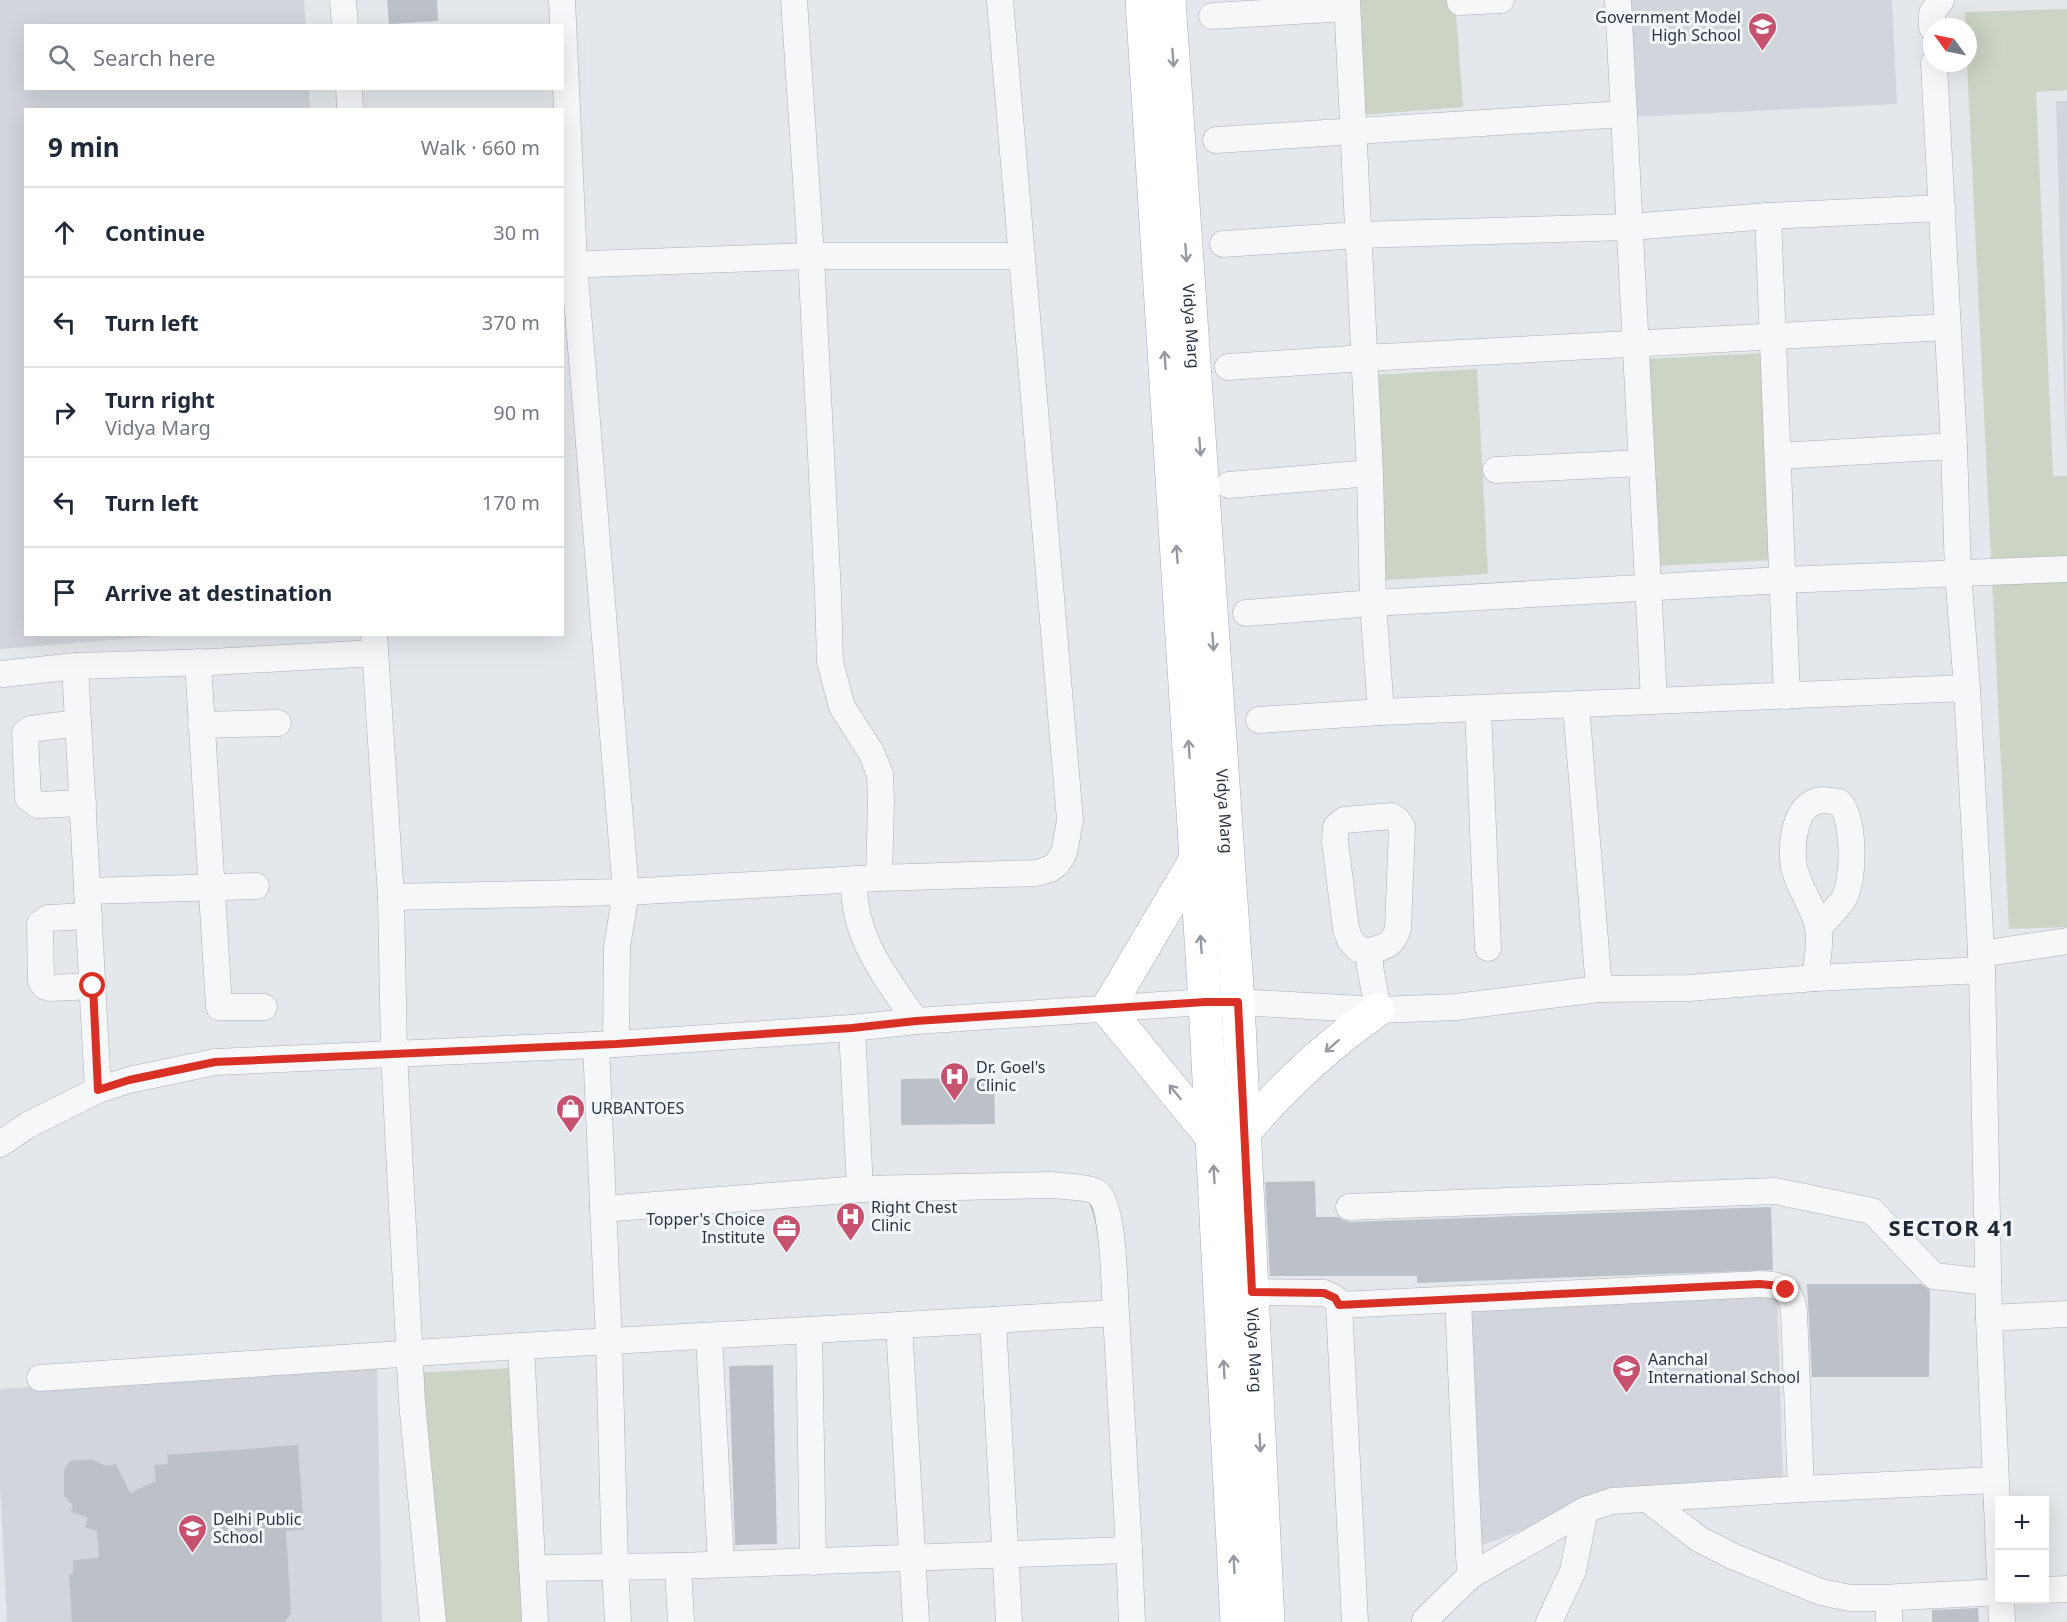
<!DOCTYPE html>
<html lang="en">
<head>
<meta charset="utf-8">
<style>
  :root { --surface:#fff; --page:#f2f2f3; --text:#1f2937; --muted:#747a83; --line:#e0e1e3 }
  body { margin:0; font-family:"Noto Sans",sans-serif; background:var(--page); color:var(--text) }
  .controls { position:absolute; right:18px; bottom:18px; display:grid; overflow:hidden; border-radius:0px; box-shadow:0 6px 24px #0002 }
  .controls button { width:54px; height:54px; display:grid; place-items:center; padding:0; border:0; border-bottom:2px solid var(--line); background:var(--surface); color:var(--text); font:30px sans-serif }
  .compass { position:absolute; left:1923px; top:18px; width:54px; height:54px; border-radius:50%; background:var(--surface); box-shadow:0 6px 24px #0002; rotate:303deg }
  .stop { position:absolute; width:18px; height:18px; margin:-14px; border:4px solid #d93025; border-radius:50%; background:#fff }
  .stop.end { background:#d93025; border-color:#fff; box-shadow:0 2px 6px #0008 }
  .list { margin:0; padding:0; list-style:none }
  h2 { display:flex; justify-content:space-between; align-items:center; height:78px; margin:0; padding:0 24px; font-size:26px }
  h2 small { font-size:20px; font-weight:400; color:var(--muted) }
  .list li { display:grid; grid-template-columns:39px 1fr auto; gap:18px; align-items:center; box-sizing:border-box; height:90px; padding:0 24px; border-top:2px solid var(--line) }
  .list b { display:block; font-size:22px; white-space:nowrap }
  .list p { margin:0; font-size:20px; white-space:nowrap; color:var(--muted) }
  .list em { font-size:20px; font-style:normal; color:var(--muted) }
  .icon { flex:none; width:33px; height:33px; fill:none; stroke:currentColor; stroke-width:2; stroke-linecap:round; stroke-linejoin:round }
  .map { position:relative; flex:none; width:2067px; height:1622px; overflow:hidden }
  .search { position:absolute; background:var(--surface); box-shadow:0 6px 24px #0002; left:24px; top:24px; width:540px; height:66px; display:flex; align-items:center; gap:15px; box-sizing:border-box; padding:0 21px; border-radius:0px; color:var(--muted); font-size:22px }
  .panel { position:absolute; background:var(--surface); box-shadow:0 6px 24px #0002; left:24px; top:108px; width:540px; height:528px; border-radius:0px }
  .map>svg:first-child { display:block }
  .built { fill:#d2d6dc }
  .green { fill:#cbd4c5 }
  .building { fill:#bbc1c7 }
  .lines { fill:none; stroke-linecap:round; stroke-linejoin:round }
  .minor-casing { stroke:#a9aeb5; stroke-width:27 }
  .major-casing { stroke:#a4adb6; stroke-width:34 }
  .minor { stroke:#f6f7f9; stroke-width:26 }
  .major { stroke:#fff; stroke-width:33 }
  .oneway { stroke:#969aa0 }
  .route { stroke:#d93025; stroke-width:8 }
  .labels { text-anchor:middle; stroke-width:6; stroke-linejoin:round; paint-order:stroke }
  .poi-label { font-size:16px; fill:#2c3642; stroke:#f3f6f8; text-anchor:start }
  .street-label { font-size:16px; fill:#2c3642; stroke:#f3f6f8 }
  .district-label { font-size:22px; font-weight:bold; letter-spacing:1.5px; fill:#1e2733; stroke:#f3f6f8 }
</style>
</head>
<body>
<div class="map">
<svg width="2067" height="1622" viewBox="0 0 2067 1622">
  <rect width="100%" height="100%" fill="#e4e7eb"/>
  <!-- built -->
  <g class="built">
    <polygon points="0,0 304,0 306,25 26,26 26,88 309,89 310,109 26,110 26,634 173,635 0,649"/>
    <polygon points="1625,0 1892,0 1897,104 1632,117"/>
    <polygon points="2056,101 2067,101 2066,462"/>
    <polygon points="1777,1288 1783,1481 1598,1502 1480,1546 1469,1305"/>
    <polygon points="377,1366 382,1622 7,1622 0,1485 0,1389"/>
  </g>
  <!-- green -->
  <g class="green">
    <polygon points="1354,0 1455,0 1463,107 1362,115"/>
    <polygon points="2067,9 2067,90 2036,92 2053,476 2067,476 2067,927 2009,929 1967,63 1968,27 1966,27 1965,12"/>
    <polygon points="1767,353 1776,560 1653,566 1644,359"/>
    <polygon points="1477,369 1488,574 1385,580 1375,375"/>
    <polygon points="513,1368 524,1622 422,1622 410,1373"/>
  </g>
  <!-- building -->
  <g class="building">
    <polygon points="387,0 437,0 438,21 389,24"/>
    <polygon points="994,1078 995,1124 901,1125 901,1079"/>
    <polygon points="1315,1181 1316,1217 1338,1217 1343,1220 1350,1222 1771,1207 1773,1270 1417,1283 1417,1276 1270,1276 1265,1182"/>
    <polygon points="1807,1284 1921,1284 1930,1290 1929,1377 1812,1377"/>
    <polygon points="773,1365 777,1544 735,1545 729,1366"/>
    <polygon points="298,1445 304,1529 286,1531 291,1613 285,1622 72,1622 69,1574 73,1574 73,1560 99,1558 97,1531 85,1527 88,1518 71,1512 73,1505 64,1496 64,1470 70,1461 91,1459 107,1466 116,1464 130,1493 156,1481 154,1465 168,1464 167,1455"/>
    <polygon points="1978,1608 1979,1622 1932,1622 1932,1610"/>
  </g>
  <g class="lines">
    <defs>
      <g id="minor">
        <polyline points="343,0 345,26"/>
        <polyline points="562,0 574,264 626,892 617,947 616,1044"/>
        <polyline points="794,0 811,256 828,594 830,662 842,707 871,752 880,774 881,801 879,878"/>
        <polyline points="1347,0 1370,473 1373,603 1381,712"/>
        <polyline points="1618,0 1654,700"/>
        <polyline points="1460,2 1501,0"/>
        <polyline points="1212,16 1347,8"/>
        <polyline points="1932,27 1932,13 1941,0"/>
        <polyline points="1934,63 1954,446 1958,573 1967,688 1982,970 1989,1318 2000,1576"/>
        <polyline points="349,88 350,110"/>
        <polyline points="1216,140 1624,114"/>
        <polyline points="1768,216 1787,696"/>
        <polyline points="1223,244 1358,235 1630,227 1768,216 1942,208"/>
        <polyline points="562,265 811,256 1021,256"/>
        <polyline points="1228,367 1364,358 1948,327"/>
        <polyline points="1778,456 1954,446"/>
        <polyline points="1496,470 1642,463"/>
        <polyline points="1229,485 1370,473"/>
        <polyline points="1246,613 1373,603 1782,580 2067,569"/>
        <polyline points="374,634 391,897 394,1053 412,1402 433,1622"/>
        <polyline points="198,662 219,1007 264,1007"/>
        <polyline points="75,666 98,1090"/>
        <polyline points="3,674 75,666 211,662 375,653"/>
        <polyline points="1576,705 1599,989"/>
        <polyline points="1478,709 1488,948"/>
        <polyline points="1259,720 1381,712 1967,688"/>
        <polyline points="78,723 30,729 25,733 28,798 38,805 83,803"/>
        <polyline points="201,725 278,723"/>
        <path d="M854 879C852 937 885 976 916 1021"/>
        <polyline points="87,891 256,886"/>
        <polyline points="391,897 626,892 879,878 1036,873 1050,869 1057,864 1064,853 1070,820 1000,0"/>
        <polyline points="89,916 48,918 40,924 41,981 44,986 49,988 93,986"/>
        <path d="M1370 951C1386 946 1392 946 1398 929L1402 827 1398 821 1392 816 1344 820 1336 827 1335 842 1346 929 1350 940 1358 949 1370 951V967L1378 1010"/>
        <polyline points="1981,954 2067,941"/>
        <path d="M1815 978C1817 962 1821 943 1818 927 1814 906 1798 888 1794 867 1791 849 1793 813 1812 803 1820 798 1830 801 1839 802 1855 817 1855 882 1843 900 1836 910 1826 919 1818 928"/>
        <polyline points="852,1028 860,1189"/>
        <polyline points="596,1045 609,1342 615,1567 618,1622"/>
        <polyline points="0,1144 28,1125 98,1090 129,1080 215,1062 616,1044 852,1028 916,1021 1205,1002 1238,1002 1378,1010 1456,1007 1599,989 1689,988 1815,978 1982,970"/>
        <polyline points="1349,1207 1775,1191 1872,1211 1934,1276 1988,1282"/>
        <path d="M1252 1292 1324 1293 1335 1298 1339 1305 1760 1284C1782 1285 1790 1287 1794 1311L1801 1489"/>
        <polyline points="1458,1300 1470,1576"/>
        <polyline points="1339,1305 1355,1622"/>
        <polyline points="1116,1313 1129,1550 1132,1622"/>
        <polyline points="1989,1318 2067,1314"/>
        <polyline points="993,1320 1009,1622"/>
        <polyline points="899,1325 916,1622"/>
        <polyline points="809,1330 813,1562"/>
        <polyline points="709,1336 721,1564"/>
        <polyline points="521,1346 535,1622"/>
        <path d="M40 1378 521 1346 1116 1313C1114 1290 1115 1201 1095 1191 1083 1186 1066 1187 1053 1185L860 1189 603 1209"/>
        <polyline points="1647,1499 1699,1539 1732,1556 1821,1592 1850,1598 1881,1598 2000,1592"/>
        <polyline points="678,1566 681,1622"/>
        <polyline points="532,1568 678,1566 1129,1550"/>
        <polyline points="2044,1590 2067,1589"/>
        <polyline points="1889,1598 1889,1622"/>
        <polyline points="2001,1600 2002,1622"/>
        <polyline points="1425,1620 1470,1576 1585,1510 1612,1501 1801,1489 1994,1480"/>
        <polyline points="1549,1622 1573,1571 1585,1510"/>
      </g>
      <g id="major">
        <polyline points="1142,0 1205,1002 1237,1622"/>
        <path id="s1" d="M1169 0 1238 1002 1268 1622"/>
        <polyline points="1196,859 1107,1009 1212,1137"/>
        <path d="M1244 1133C1283 1086 1328 1045 1378 1010"/>
      </g>
    </defs>
    <!-- minor casing -->
    <use href="#minor" class="minor-casing"/>
    <!-- major casing -->
    <use href="#major" class="major-casing"/>
    <!-- minor -->
    <use href="#minor" class="minor"/>
    <!-- major -->
    <use href="#major" class="major"/>
  </g>
  <!-- one-way arrows -->
  <defs><path id="oneway-shaft" d="M-6 0H5M1.5-3L5.5 0L1.5 3" fill="none" stroke-width="1.6" stroke-linecap="round" stroke-linejoin="round" transform="scale(1.5)"/></defs>
  <g class="oneway">
    <use href="#oneway-shaft" transform="translate(1173 58) rotate(86)"/>
    <use href="#oneway-shaft" transform="translate(1186 253) rotate(86)"/>
    <use href="#oneway-shaft" transform="translate(1165 360) rotate(-94)"/>
    <use href="#oneway-shaft" transform="translate(1200 447) rotate(86)"/>
    <use href="#oneway-shaft" transform="translate(1177 554) rotate(-94)"/>
    <use href="#oneway-shaft" transform="translate(1213 642) rotate(86)"/>
    <use href="#oneway-shaft" transform="translate(1189 749) rotate(-94)"/>
    <use href="#oneway-shaft" transform="translate(1201 944) rotate(-94)"/>
    <use href="#oneway-shaft" transform="translate(1332 1046) rotate(139)"/>
    <use href="#oneway-shaft" transform="translate(1175 1092) rotate(-129)"/>
    <use href="#oneway-shaft" transform="translate(1214 1174) rotate(-93)"/>
    <use href="#oneway-shaft" transform="translate(1224 1369) rotate(-93)"/>
    <use href="#oneway-shaft" transform="translate(1260 1443) rotate(87)"/>
    <use href="#oneway-shaft" transform="translate(1234 1564) rotate(-93)"/>
  </g>
  <g class="lines">
    <!-- route -->
    <polyline class="route" points="93,986 98,1090 129,1080 215,1062 616,1044 852,1028 916,1021 1205,1002 1238,1002 1252,1292 1324,1293 1335,1298 1339,1305 1760,1284 1780,1286 1786,1290"/>
  </g>
  <!-- icons -->
  <defs>
    <symbol id="school-pin" viewBox="-11 -11 22 30"><path d="M0 17L-7.5 6A9.5 9.5 0 1 1 7.5 6Z" fill="#c65270" stroke="#f3f6f8"/><path d="M0-5L7-2L0 1L-7-2ZM-4 1L0 2.5L4 1V4Q0 6-4 4Z" fill="#fff"/></symbol>
    <symbol id="hospital-pin" viewBox="-11 -11 22 30"><path d="M0 17L-7.5 6A9.5 9.5 0 1 1 7.5 6Z" fill="#c65270" stroke="#f3f6f8"/><path d="M-5-5h3v3.5h4V-5h3V5h-3V1.5h-4V5h-3Z" fill="#fff"/></symbol>
    <symbol id="shop-pin" viewBox="-11 -11 22 30"><path d="M0 17L-7.5 6A9.5 9.5 0 1 1 7.5 6Z" fill="#c65270" stroke="#f3f6f8"/><path d="M-5-2.5h2.3a2.7 3.5 0 0 1 5.4 0H5L5.5 6h-11ZM-1.5-2.5h3a1.5 2.3 0 0 0-3 0Z" fill="#fff"/></symbol>
    <symbol id="office-pin" viewBox="-11 -11 22 30"><path d="M0 17L-7.5 6A9.5 9.5 0 1 1 7.5 6Z" fill="#c65270" stroke="#f3f6f8"/><path d="M-6-3h4V-5.5h4V-3h4V5H-6ZM-1-4.5V-3h2v-1.5ZM-6 0V1H6V0Z" fill="#fff"/></symbol>
  </defs>
  <g fill-rule="evenodd">
    <use href="#school-pin" x="1746" y="10" width="33" height="45"/>
    <use href="#hospital-pin" x="938" y="1060" width="33" height="45"/>
    <use href="#shop-pin" x="554" y="1092" width="33" height="45"/>
    <use href="#hospital-pin" x="834" y="1200" width="33" height="45"/>
    <use href="#office-pin" x="770" y="1212" width="33" height="45"/>
    <use href="#school-pin" x="1610" y="1352" width="33" height="45"/>
    <use href="#school-pin" x="176" y="1512" width="33" height="45"/>
  </g>
  <g class="labels">
    <!-- poi labels -->
    <g class="poi-label">
      <text x="1741" y="23" text-anchor="end">Government Model<tspan x="1741" dy="18">High School</tspan></text>
      <text x="976" y="1073">Dr. Goel's<tspan x="976" dy="18">Clinic</tspan></text>
      <text x="591" y="1114">URBANTOES</text>
      <text x="871" y="1213">Right Chest<tspan x="871" dy="18">Clinic</tspan></text>
      <text x="765" y="1225" text-anchor="end">Topper's Choice<tspan x="765" dy="18">Institute</tspan></text>
      <text x="1648" y="1365">Aanchal<tspan x="1648" dy="18">International School</tspan></text>
      <text x="213" y="1525">Delhi Public<tspan x="213" dy="18">School</tspan></text>
    </g>
    <!-- street labels -->
    <g class="street-label">
      <text dy="6" stroke="none"><textPath href="#s1" startOffset="327">Vidya Marg</textPath></text>
      <text dy="6" stroke="none"><textPath href="#s1" startOffset="813">Vidya Marg</textPath></text>
      <text dy="6" stroke="none"><textPath href="#s1" startOffset="1353">Vidya Marg</textPath></text>
    </g>
    <!-- district labels -->
    <g class="district-label">
      <text x="1952" y="1236">SECTOR 41</text>
    </g>
  </g>
</svg>
<div class="controls">
<button>+</button>
<button>−</button>
</div>
<svg class="compass" viewBox="-18 -18 36 36"><path d="M0-13l5 13h-10z" fill="#e53935"/><path d="M0 13l5-13h-10z" fill="#747a83"/></svg>
<div class="stop" style="left:93px;top:986px"></div>
<div class="stop end" style="left:1786px;top:1290px"></div>
<div class="search"><svg class="icon" aria-label="search" viewBox="0 0 24 24"><circle cx="10" cy="10" r="6"/><path d="M15 15l6 6"/></svg>Search here</div>
<section class="panel">
<h2>9 min<small>Walk · 660 m</small></h2>
<ul class="list">
<li><svg class="icon" aria-label="ahead" viewBox="0 0 24 24"><path d="M12 20V5M6 11l6-6 6 6"/></svg><div><b>Continue</b></div><em>30 m</em></li>
<li><svg class="icon" aria-label="left" viewBox="0 0 24 24"><path d="M17 20v-9H6M10 6l-5 5 5 5"/></svg><div><b>Turn left</b></div><em>370 m</em></li>
<li><svg class="icon" aria-label="right" viewBox="0 0 24 24"><path d="M7 20v-9h11M14 6l5 5-5 5"/></svg><div><b>Turn right</b><p>Vidya Marg</p></div><em>90 m</em></li>
<li><svg class="icon" aria-label="left" viewBox="0 0 24 24"><path d="M17 20v-9H6M10 6l-5 5 5 5"/></svg><div><b>Turn left</b></div><em>170 m</em></li>
<li><svg class="icon" aria-label="arrive" viewBox="0 0 24 24"><path d="M6 21V4h12l-3 4 3 4H6"/></svg><div><b>Arrive at destination</b></div></li>
</ul>
</section>
</div>
</body>
</html>
